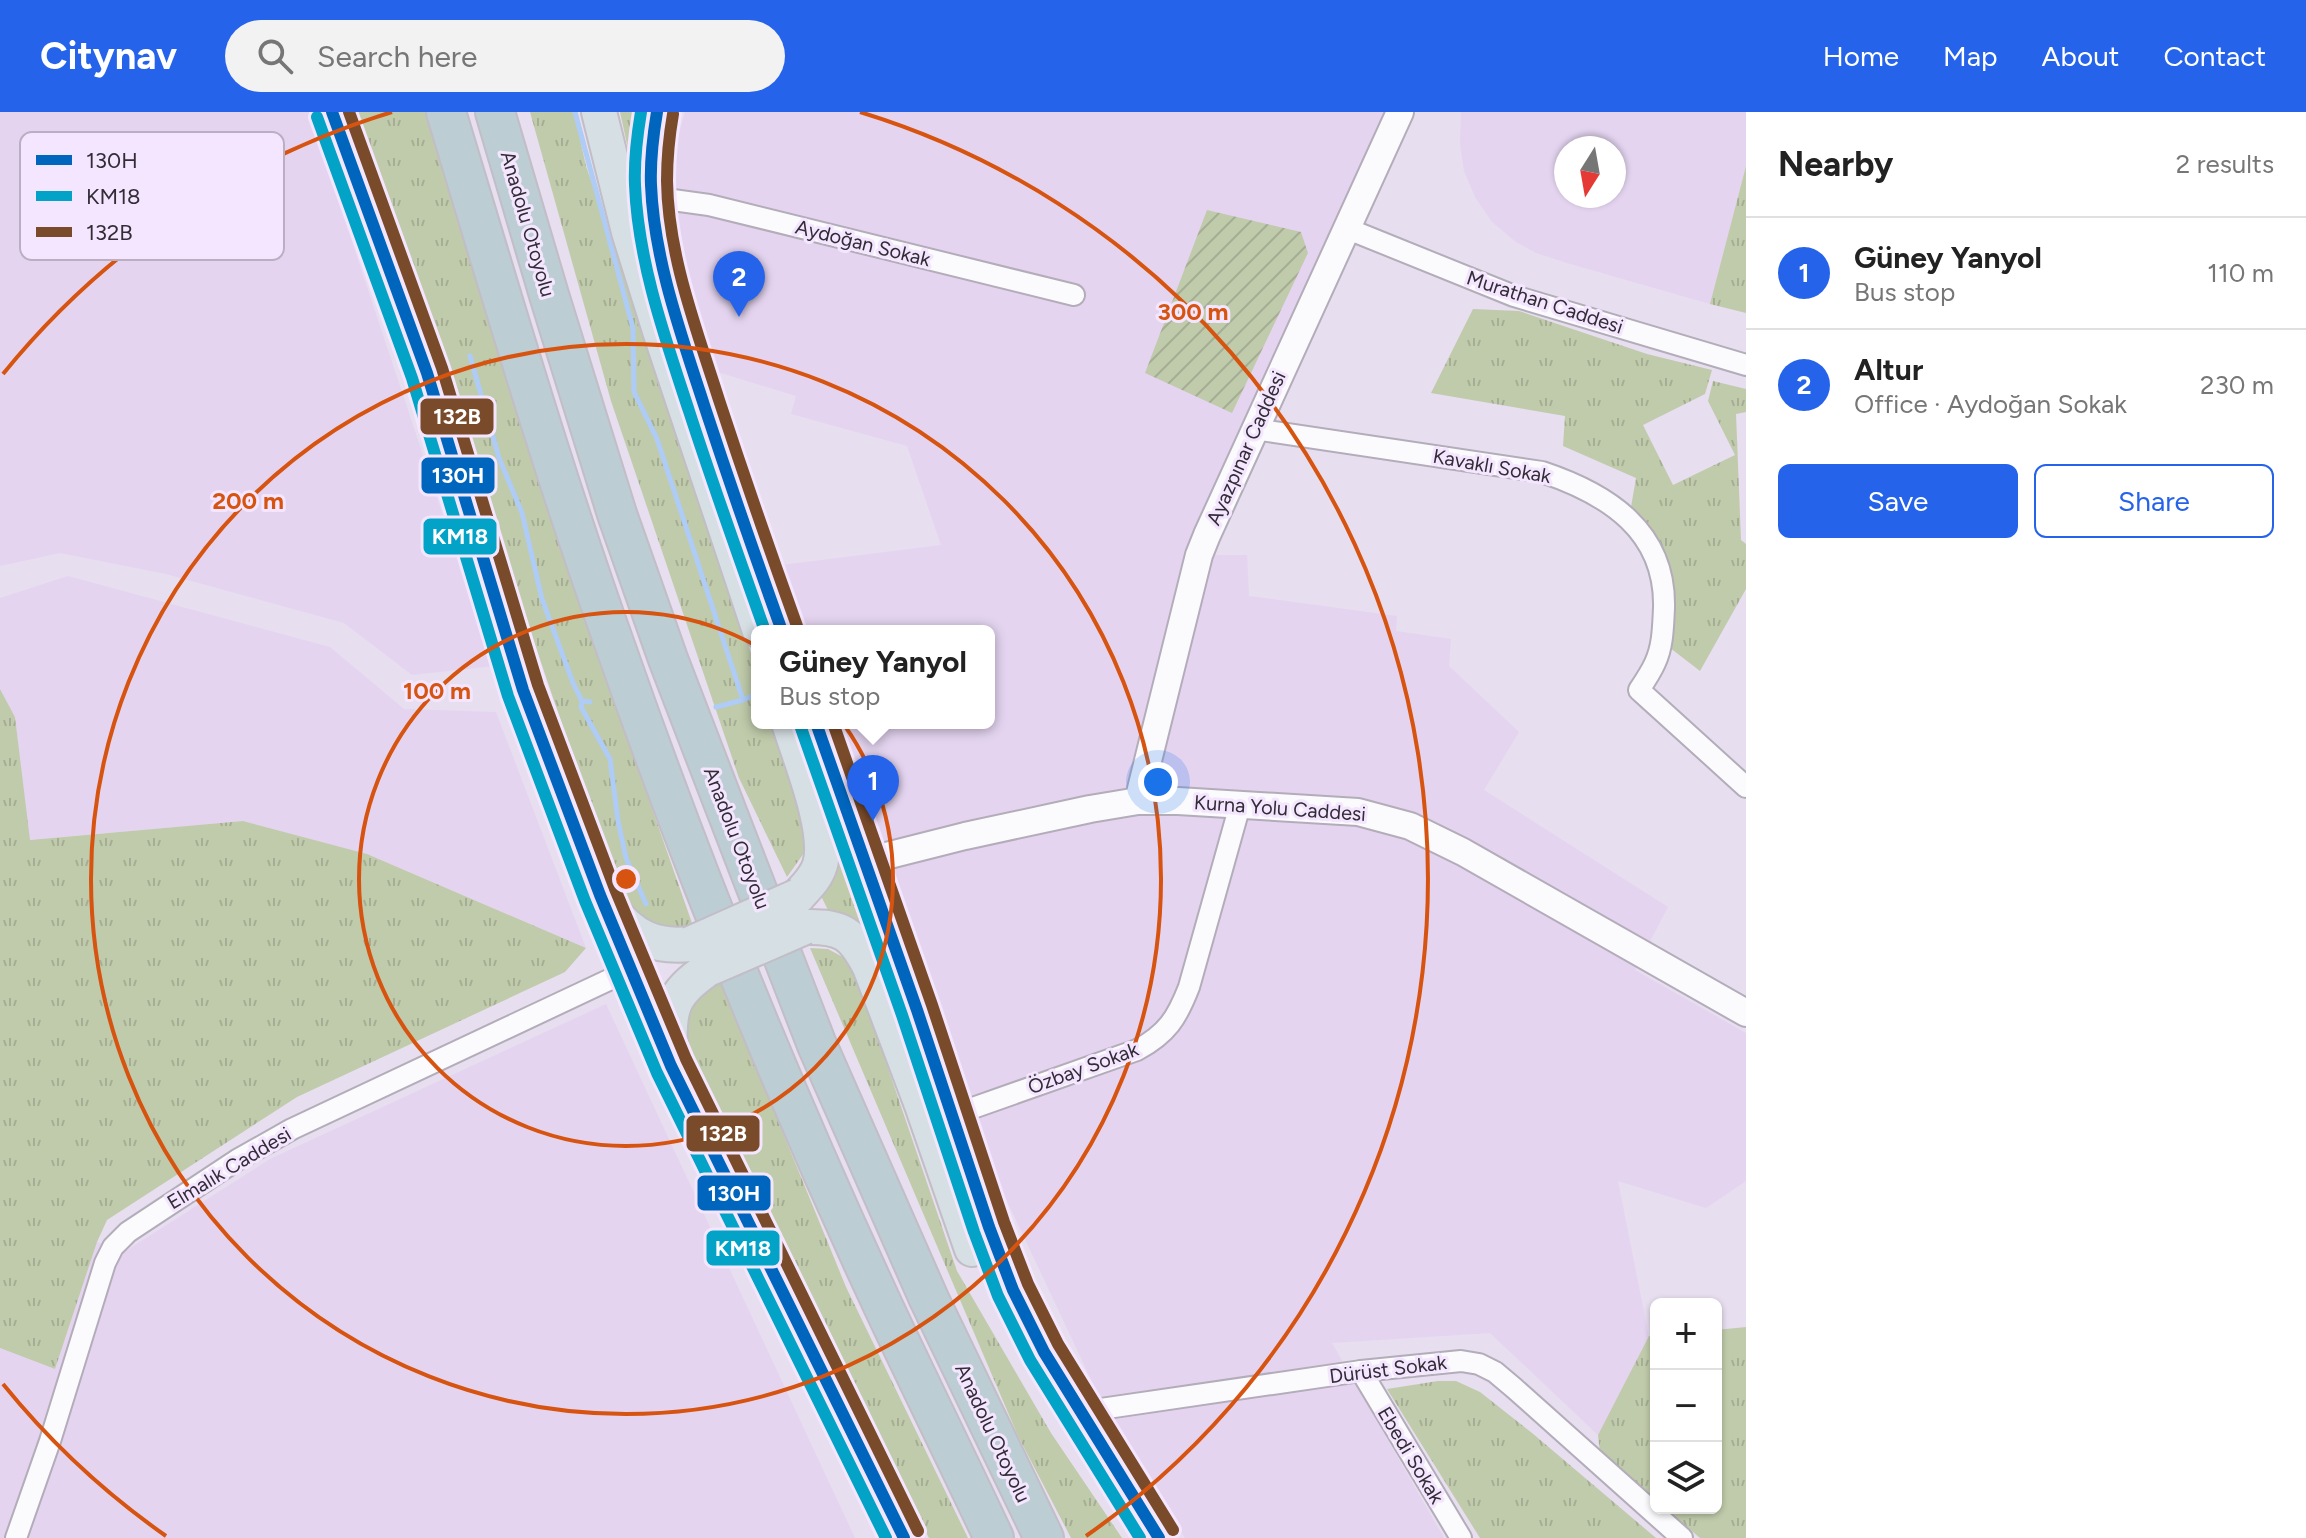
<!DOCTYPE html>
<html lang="en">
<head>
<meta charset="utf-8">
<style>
  :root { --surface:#fff; --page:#f2f2f2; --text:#222; --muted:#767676; --line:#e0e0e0; --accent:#2563eb }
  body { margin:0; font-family:Figtree,sans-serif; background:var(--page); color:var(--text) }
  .controls { position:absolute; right:24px; bottom:24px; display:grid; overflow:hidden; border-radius:12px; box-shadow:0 2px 6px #0004 }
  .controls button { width:72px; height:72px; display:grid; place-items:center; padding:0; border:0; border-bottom:2px solid var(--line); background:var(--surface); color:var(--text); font:40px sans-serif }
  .compass { position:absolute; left:1554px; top:24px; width:72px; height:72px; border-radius:50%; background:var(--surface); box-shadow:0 2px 6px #0004; rotate:191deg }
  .you { position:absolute; left:1158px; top:670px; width:28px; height:28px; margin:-20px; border:6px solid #fff; border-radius:50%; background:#1a73e8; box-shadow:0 0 0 12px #1a73e833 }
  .badge { display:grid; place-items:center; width:52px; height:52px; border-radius:50%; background:var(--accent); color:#fff; font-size:26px; font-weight:700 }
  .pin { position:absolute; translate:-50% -66px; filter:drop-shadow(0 2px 4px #0008) }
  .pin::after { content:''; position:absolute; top:42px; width:28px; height:24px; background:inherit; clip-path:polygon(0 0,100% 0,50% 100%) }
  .popup { position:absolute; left:751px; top:513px; width:244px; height:104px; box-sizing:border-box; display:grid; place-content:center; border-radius:12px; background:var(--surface); filter:drop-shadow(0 2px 6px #0005); font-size:26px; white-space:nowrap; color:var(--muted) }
  .popup b { font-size:30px; color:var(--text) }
  .popup::after { content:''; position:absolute; left:50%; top:100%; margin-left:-16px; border:16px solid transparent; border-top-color:var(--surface) }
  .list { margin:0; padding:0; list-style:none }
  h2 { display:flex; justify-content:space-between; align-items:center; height:104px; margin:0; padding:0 32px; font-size:34px }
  h2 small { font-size:26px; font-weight:400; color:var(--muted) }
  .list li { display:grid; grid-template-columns:52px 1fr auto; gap:24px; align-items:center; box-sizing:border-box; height:112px; padding:0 32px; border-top:2px solid var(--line) }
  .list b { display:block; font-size:30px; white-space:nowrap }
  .list p { margin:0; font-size:26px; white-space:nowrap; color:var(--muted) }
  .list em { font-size:26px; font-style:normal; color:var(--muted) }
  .actions { display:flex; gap:16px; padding:24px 32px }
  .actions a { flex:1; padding:18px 0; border:2px solid var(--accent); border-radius:12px; text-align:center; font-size:28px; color:var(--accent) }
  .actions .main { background:var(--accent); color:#fff }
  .icon { flex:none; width:44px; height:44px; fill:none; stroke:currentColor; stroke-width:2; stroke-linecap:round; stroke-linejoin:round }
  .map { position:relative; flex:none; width:1746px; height:1426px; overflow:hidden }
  header { display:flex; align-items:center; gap:48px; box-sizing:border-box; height:112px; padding:0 40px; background:var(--accent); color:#fff }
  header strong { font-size:38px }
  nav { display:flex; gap:44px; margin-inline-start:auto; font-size:28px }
  .search { width:560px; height:72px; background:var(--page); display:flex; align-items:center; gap:20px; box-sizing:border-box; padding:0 28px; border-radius:44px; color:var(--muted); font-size:30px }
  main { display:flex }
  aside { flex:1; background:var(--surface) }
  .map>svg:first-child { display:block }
  .built { fill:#e4d4f0; fill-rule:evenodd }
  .grass { fill:url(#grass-tufts) }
  .garden { fill:url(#garden-furrows) }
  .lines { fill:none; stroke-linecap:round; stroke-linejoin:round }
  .stream { stroke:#aeccf6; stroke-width:5 }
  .minor-casing { stroke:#b3acb9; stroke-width:24 }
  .tertiary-casing { stroke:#b3acb9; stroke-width:30 }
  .primary-casing { stroke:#c2bdc6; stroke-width:38 }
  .motorway-casing { stroke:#c2bdc6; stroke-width:42 }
  .minor { stroke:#fbfafd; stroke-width:20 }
  .tertiary { stroke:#fbfafd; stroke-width:26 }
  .primary { stroke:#d6dfe3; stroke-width:34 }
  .motorway { stroke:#bccdd3; stroke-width:38 }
  .primary-bridge-casing { stroke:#c2bdc6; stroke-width:38; stroke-linecap:butt }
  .primary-bridge { stroke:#d6dfe3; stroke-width:34 }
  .bus-1-casing { stroke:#f4e6fe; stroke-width:18 }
  .bus-2-casing { stroke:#f4e6fe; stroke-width:18 }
  .bus-3-casing { stroke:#f4e6fe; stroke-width:18 }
  .bus-1 { stroke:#0065bd; stroke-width:12 }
  .bus-2 { stroke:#02a3c6; stroke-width:12 }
  .bus-3 { stroke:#7a4b2a; stroke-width:12 }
  .ring { fill:none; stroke:#d65410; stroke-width:4 }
  .labels { text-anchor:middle; stroke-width:6; stroke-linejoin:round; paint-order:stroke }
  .street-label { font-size:20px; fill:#322c37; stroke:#f4e6fe }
  .key { fill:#f4e6fe; stroke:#baaec2; stroke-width:2 }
  .key-label { font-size:22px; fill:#322c37 }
  .centre { fill:#d65410; stroke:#f4e6fe; stroke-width:4 }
  .ring-label { font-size:24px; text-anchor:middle; font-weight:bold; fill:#d65410; stroke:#f4e6fe; stroke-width:6; stroke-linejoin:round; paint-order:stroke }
  .line-badge { stroke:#f4e6fe; stroke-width:3 }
  .badge-label { font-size:22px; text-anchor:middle; font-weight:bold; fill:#fff }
</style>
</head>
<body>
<header>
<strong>Citynav</strong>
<div class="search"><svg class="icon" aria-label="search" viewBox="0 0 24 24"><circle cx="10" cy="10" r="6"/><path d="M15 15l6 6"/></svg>Search here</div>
<nav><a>Home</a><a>Map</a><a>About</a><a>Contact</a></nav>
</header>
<main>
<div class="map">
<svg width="1746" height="1426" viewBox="0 0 1746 1426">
  <defs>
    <pattern id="grass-tufts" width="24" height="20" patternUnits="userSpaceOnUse" patternTransform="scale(2)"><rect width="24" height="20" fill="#c0cbab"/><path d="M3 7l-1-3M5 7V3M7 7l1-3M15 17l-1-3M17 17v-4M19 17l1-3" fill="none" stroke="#a5ae94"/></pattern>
    <pattern id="garden-furrows" width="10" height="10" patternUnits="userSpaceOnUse" patternTransform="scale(2)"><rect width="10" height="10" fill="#c0cbab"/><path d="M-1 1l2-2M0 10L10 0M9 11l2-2" fill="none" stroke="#a5ae94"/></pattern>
  </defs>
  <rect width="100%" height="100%" fill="#e7deef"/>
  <!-- built -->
  <g class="built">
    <polygon points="0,0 309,0 493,554 412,563 344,511 166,462 60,441 0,454"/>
    <polygon points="685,0 1393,0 1192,443 1247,443 1249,484 1397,504 1396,519 1451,527 1449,554 1519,620 1484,678 1668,795 1635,858 1746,921 1746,1069 1706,1096 1618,1069 1650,1230 1598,1323 1490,1221 1332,1231 1444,1426 1185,1426 1112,1312 974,1019 876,717 838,611 989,611 989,519 805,519 782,453 941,433 907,334 791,302 796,284 711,258 682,173 674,109 675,36"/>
    <path d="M1461 0H1746V54L1710 192 1567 151 1536 141 1516 130 1492 110 1475 85 1464 59 1460 32ZM1566 36H1614V84H1566Z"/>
    <polygon points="68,464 330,535 404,597 496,600 586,836 367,742 243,709 29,728 15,605 0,577 0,486"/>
    <polygon points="606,892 855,1426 0,1426 0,1236 55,1257 97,1130 124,1140 270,1047"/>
  </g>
  <!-- grass -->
  <g class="grass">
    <polygon points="354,0 427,0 541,378 693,814 655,819 620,783"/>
    <polygon points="530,0 574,0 586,54 704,396 757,560 757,611 773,611 804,708 804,741 787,765 739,666 611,289"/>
    <polygon points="620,0 636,0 631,50"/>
    <polygon points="1746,54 1746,201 1710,192"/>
    <polygon points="1473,197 1519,199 1647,242 1712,258 1705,282 1643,313 1673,373 1735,343 1708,289 1713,269 1746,277 1746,300 1736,302 1741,428 1746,432 1746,477 1700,559 1665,532 1672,515 1630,401 1636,366 1563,334 1565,304 1431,281"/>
    <polygon points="0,577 15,605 30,728 243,709 367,742 586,836 565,860 297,985 107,1108 97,1130 55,1257 0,1236"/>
    <polygon points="840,729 870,814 828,798 819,780"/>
    <polygon points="810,836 828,837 852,850 957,1159 1051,1321 1122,1426 1071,1426 1018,1324"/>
    <path d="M720 867 846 1175 968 1426H929L690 960C680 906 679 905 720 867Z"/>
    <polygon points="1746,1215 1746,1426 1700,1426 1665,1396 1716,1396 1716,1218"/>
    <polygon points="1649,1224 1656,1224 1656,1389 1600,1341 1598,1323"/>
    <polygon points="1438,1269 1456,1269 1480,1280 1532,1321 1656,1426 1480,1426 1387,1277"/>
  </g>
  <!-- garden -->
  <polygon class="garden" points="1207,98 1301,120 1308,141 1232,301 1145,261"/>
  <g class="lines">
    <!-- stream -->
    <g class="stream">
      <polyline points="575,0 633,216 634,280 657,327 743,588"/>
      <polyline points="470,244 499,346 522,401 542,487 573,571 582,589 581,595 610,647 618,709 626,746 646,792"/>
      <polyline points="582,589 590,590"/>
      <polyline points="716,595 743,588 754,583"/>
    </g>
    <defs>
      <g id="minor">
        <polyline points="651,85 709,93 1074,183"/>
        <polyline points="1348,117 1514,184 1746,253"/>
        <path d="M1254 317 1542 360C1608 382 1666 419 1664 496 1663 515 1663 534 1655 551 1651 560 1645 569 1639 578L1746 675"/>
        <path d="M953 1003 1137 938C1167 922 1177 906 1189 875L1240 693"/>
        <polyline points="1361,1259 1461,1426"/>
        <polyline points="1080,1300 1361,1259 1461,1249 1479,1252 1495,1260 1514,1276 1682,1426"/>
        <polyline points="16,1426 50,1329 105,1151 113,1135 128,1120 237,1048 292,1017 630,858"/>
      </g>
      <g id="tertiary">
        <polyline points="1138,689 1199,443 1207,423 1400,0"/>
        <polyline points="866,749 965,724 1090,697 1138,689 1178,689 1358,700 1410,714 1463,740 1746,901"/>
      </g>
      <g id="primary">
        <polyline points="332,0 427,261 523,578 600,783 671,954 904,1426"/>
        <polyline points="599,0 629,120 661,222 760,519"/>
        <path d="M657 0C642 64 655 123 672 185"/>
        <path d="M789 611C800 646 830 719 820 753 816 766 806 775 798 784"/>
        <polyline points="816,611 917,898 989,1115 1013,1178 1044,1240 1159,1426"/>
        <path d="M610 796C632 824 654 836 690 832"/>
        <path d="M805 815C843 814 853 822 870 855L922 993 972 1137"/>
        <path d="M670 941C668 897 671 882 708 857"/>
      </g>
      <g id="motorway">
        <path d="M446 0C501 182 554 364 618 542 694 759 781 974 878 1183 916 1265 956 1345 994 1426"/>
        <polyline points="495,0 549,183 617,402 668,547 725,695 817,933 929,1187 1044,1426"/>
      </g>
    </defs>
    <!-- minor casing -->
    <use href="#minor" class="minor-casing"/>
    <!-- tertiary casing -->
    <use href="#tertiary" class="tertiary-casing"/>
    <!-- primary casing -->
    <use href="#primary" class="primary-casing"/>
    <!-- motorway casing -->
    <use href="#motorway" class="motorway-casing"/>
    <!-- minor -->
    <use href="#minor" class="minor"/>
    <!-- tertiary -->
    <use href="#tertiary" class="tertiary"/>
    <!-- primary -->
    <use href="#primary" class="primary"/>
    <!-- motorway -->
    <use href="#motorway" class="motorway"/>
    <defs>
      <g id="primary-bridge">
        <polyline points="690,832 798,784"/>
        <polyline points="708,857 805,815"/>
      </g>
    </defs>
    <!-- primary-bridge casing -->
    <use href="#primary-bridge" class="primary-bridge-casing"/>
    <!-- primary-bridge -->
    <use href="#primary-bridge" class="primary-bridge"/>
    <defs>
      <g id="bus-1">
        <polyline points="332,0 427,261 523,578 600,783 671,954 904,1426"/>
        <path d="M657 0C653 24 650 48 651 73 654 148 681 222 704 293 729 369 755 444 782 519"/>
        <polyline points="816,611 917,898 989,1115 1013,1178 1044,1240 1159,1426"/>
      </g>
      <g id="bus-2">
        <path d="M641 0C637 24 634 48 635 73 638 150 665 226 689 299 713 373 739 446 765 519"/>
        <polyline points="317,5 412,266 508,584 585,789 657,961 886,1426"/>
        <polyline points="801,616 902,903 974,1120 998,1184 1030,1248 1140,1426"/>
      </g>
      <g id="bus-3">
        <polyline points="349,0 442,256 538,573 615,777 686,947 918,1419"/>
        <path d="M673 2C669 25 667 46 667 69 668 144 697 218 719 288 744 364 770 439 797 514"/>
        <polyline points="833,611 932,893 1004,1110 1028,1172 1058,1232 1173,1418"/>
      </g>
    </defs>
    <!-- bus-1 casing -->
    <use href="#bus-1" class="bus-1-casing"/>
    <!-- bus-2 casing -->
    <use href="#bus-2" class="bus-2-casing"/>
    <!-- bus-3 casing -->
    <use href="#bus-3" class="bus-3-casing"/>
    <!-- bus-1 -->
    <use href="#bus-1" class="bus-1"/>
    <!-- bus-2 -->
    <use href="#bus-2" class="bus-2"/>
    <!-- bus-3 -->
    <use href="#bus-3" class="bus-3"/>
  </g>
  <!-- distance rings -->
  <g class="ring">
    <circle cx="626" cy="767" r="267"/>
    <circle cx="626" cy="767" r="535"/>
    <path d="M166 1424A802 802 0 0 1 3 1272M3 262A802 802 0 0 1 392 0M860 0A802 802 0 0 1 1086 1424"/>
  </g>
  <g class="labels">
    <!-- street labels -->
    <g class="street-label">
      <text transform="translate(528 112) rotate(74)" y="7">Anadolu Otoyolu</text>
      <text transform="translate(863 131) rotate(14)" y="7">Aydoğan Sokak</text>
      <text transform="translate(1545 190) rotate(18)" y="7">Murathan Caddesi</text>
      <text transform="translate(1246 336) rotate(-66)" y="7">Ayazpınar Caddesi</text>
      <text transform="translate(1492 354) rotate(10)" y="7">Kavaklı Sokak</text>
      <text transform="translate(1280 696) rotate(4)" y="7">Kurna Yolu Caddesi</text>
      <text transform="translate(737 726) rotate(69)" y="7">Anadolu Otoyolu</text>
      <text transform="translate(1083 956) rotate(-20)" y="7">Özbay Sokak</text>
      <text transform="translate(229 1056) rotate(-31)" y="7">Elmalık Caddesi</text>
      <text transform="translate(1388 1257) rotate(-7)" y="7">Dürüst Sokak</text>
      <text transform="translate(993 1321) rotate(65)" y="7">Anadolu Otoyolu</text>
      <text transform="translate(1411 1343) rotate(59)" y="7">Ebedi Sokak</text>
    </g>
  </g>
  <!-- legend -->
  <rect x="20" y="20" width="264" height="128" rx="12" class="key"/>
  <rect x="36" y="43" width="36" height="10" fill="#0065bd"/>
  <rect x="36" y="79" width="36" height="10" fill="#02a3c6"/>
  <rect x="36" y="115" width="36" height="10" fill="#7a4b2a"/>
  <g class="key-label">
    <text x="86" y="56">130H</text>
    <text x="86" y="92">KM18</text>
    <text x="86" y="128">132B</text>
  </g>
  <circle cx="626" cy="767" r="12" class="centre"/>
  <g class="ring-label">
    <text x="1193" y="208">300 m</text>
    <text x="248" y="397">200 m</text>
    <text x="437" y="587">100 m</text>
  </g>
  <g class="line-badge">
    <rect x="419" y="285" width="76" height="39" rx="8" fill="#7a4b2a"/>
    <rect x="420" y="344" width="76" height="39" rx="8" fill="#0065bd"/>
    <rect x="422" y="405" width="76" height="39" rx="8" fill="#02a3c6"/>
    <rect x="685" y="1002" width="76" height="39" rx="8" fill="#7a4b2a"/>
    <rect x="696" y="1062" width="76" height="38" rx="8" fill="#0065bd"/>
    <rect x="705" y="1117" width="76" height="38" rx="8" fill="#02a3c6"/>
  </g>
  <g class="badge-label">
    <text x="457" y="312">132B</text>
    <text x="458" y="371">130H</text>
    <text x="460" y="432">KM18</text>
    <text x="723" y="1029">132B</text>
    <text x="734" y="1089">130H</text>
    <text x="743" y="1144">KM18</text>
  </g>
</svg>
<div class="controls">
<button>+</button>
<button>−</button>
<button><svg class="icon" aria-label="layers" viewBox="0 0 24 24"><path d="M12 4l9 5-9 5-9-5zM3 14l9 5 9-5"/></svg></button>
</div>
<svg class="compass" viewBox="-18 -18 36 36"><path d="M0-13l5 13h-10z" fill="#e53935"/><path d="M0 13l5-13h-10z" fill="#767676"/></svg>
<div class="you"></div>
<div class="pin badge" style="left:873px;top:709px">1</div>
<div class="popup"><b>Güney Yanyol</b>Bus stop</div>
<div class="pin badge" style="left:739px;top:205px">2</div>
</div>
<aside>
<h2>Nearby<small>2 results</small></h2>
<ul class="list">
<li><span class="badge">1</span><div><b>Güney Yanyol</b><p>Bus stop</p></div><em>110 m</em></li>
<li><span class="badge">2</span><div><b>Altur</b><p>Office · Aydoğan Sokak</p></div><em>230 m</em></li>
</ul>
<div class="actions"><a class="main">Save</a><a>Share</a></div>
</aside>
</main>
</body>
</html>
